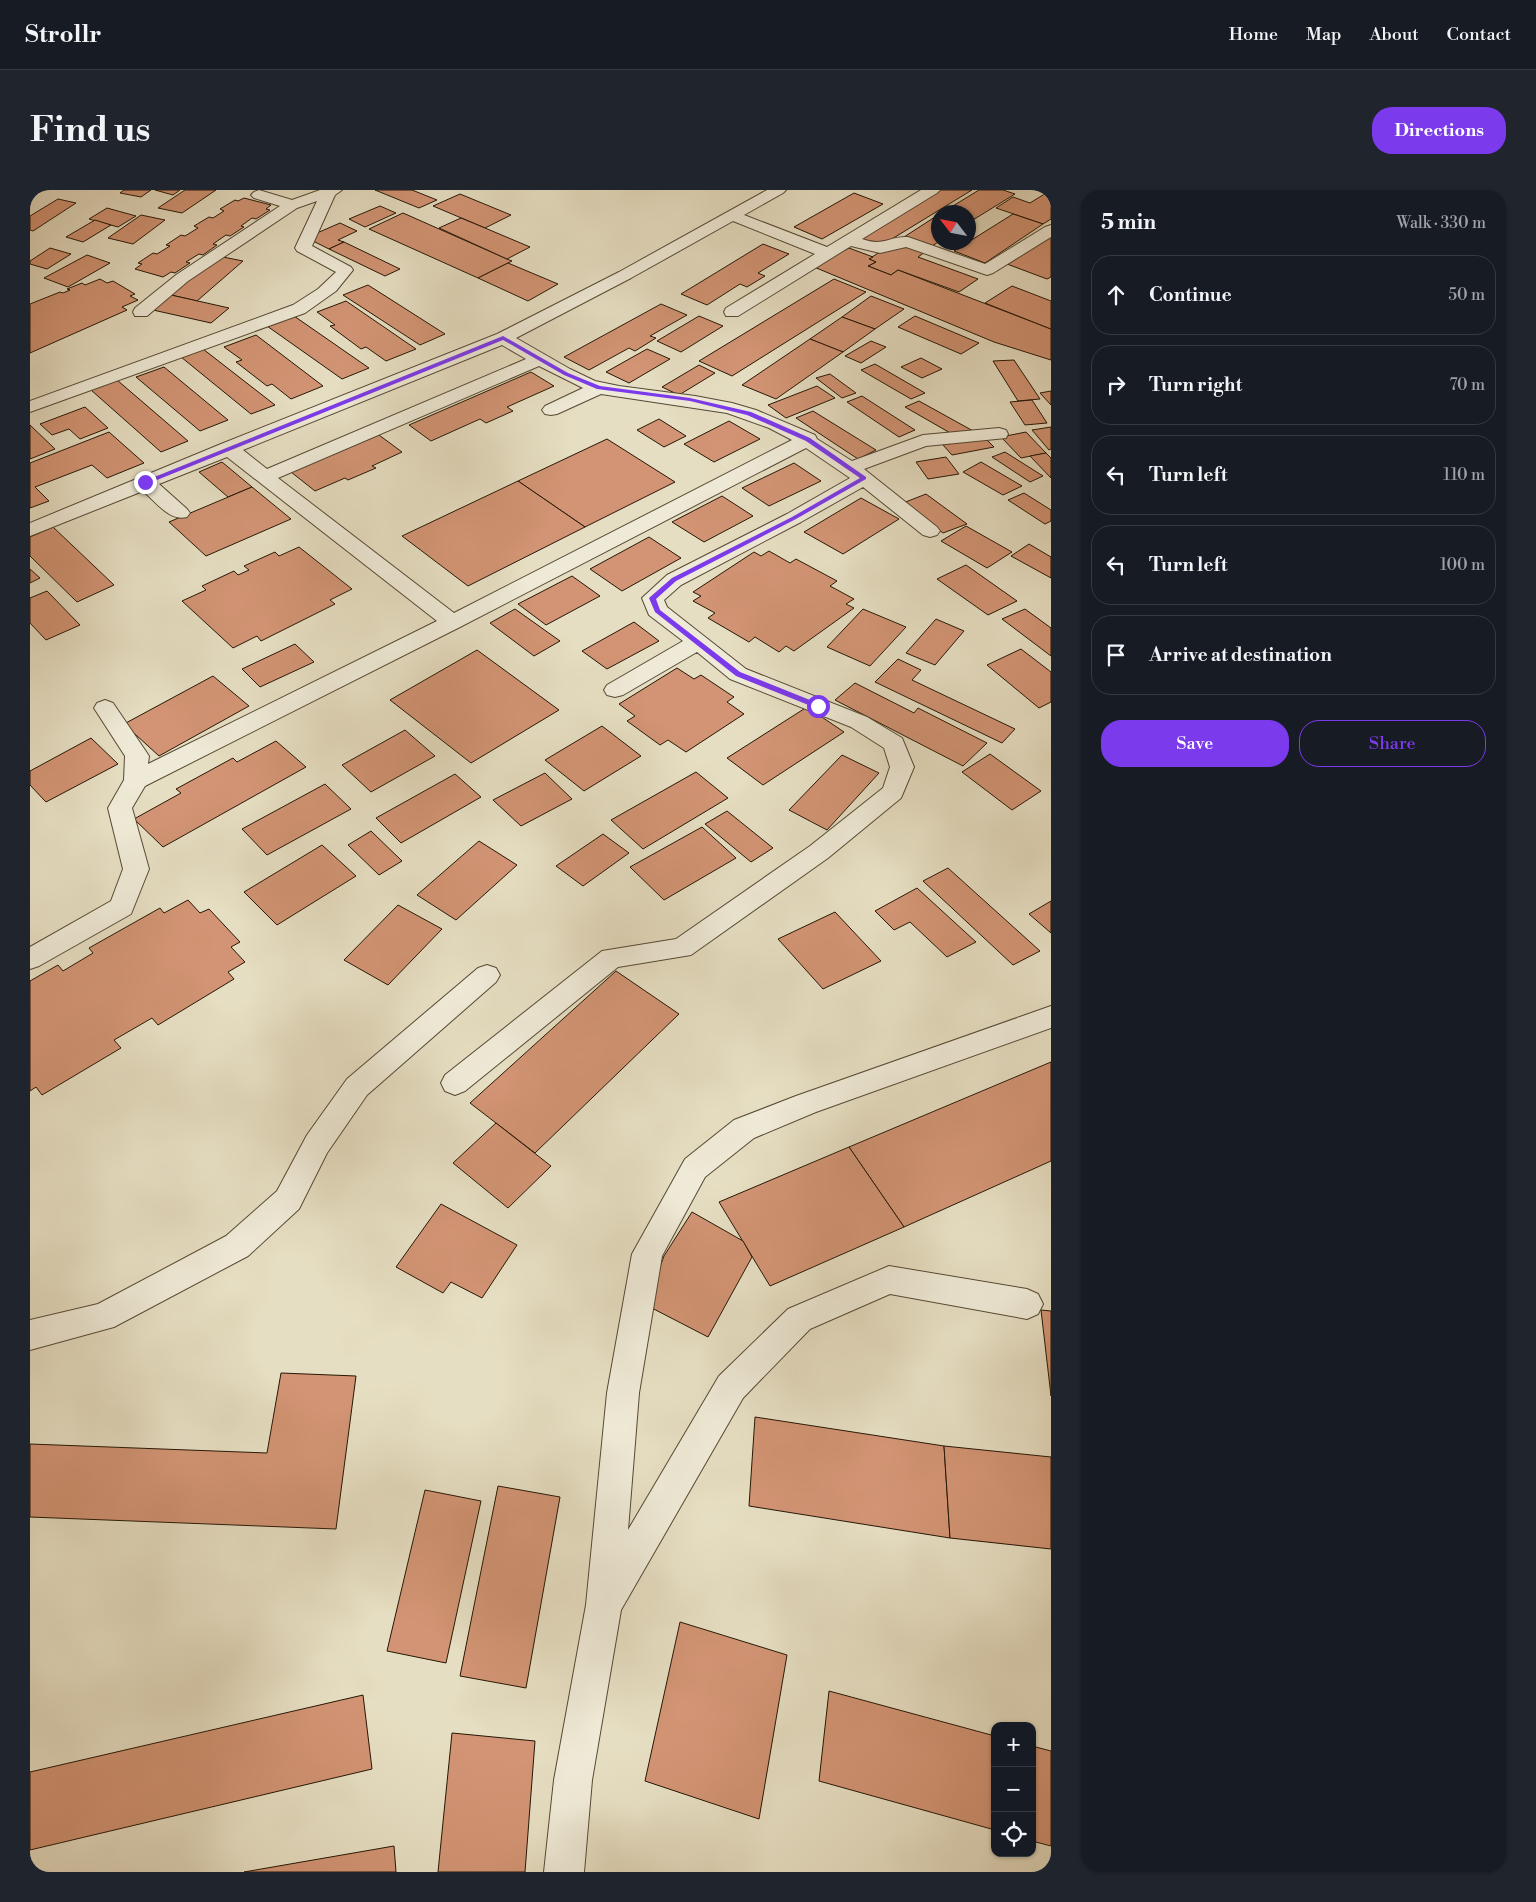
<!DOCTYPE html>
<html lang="en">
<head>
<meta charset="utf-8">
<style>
  :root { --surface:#171b24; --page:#20242c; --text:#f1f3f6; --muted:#9ea1a6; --line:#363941; --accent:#7c3aed }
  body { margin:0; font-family:"Libre Bodoni",serif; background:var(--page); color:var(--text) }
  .controls { position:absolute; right:15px; bottom:15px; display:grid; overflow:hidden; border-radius:10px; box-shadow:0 1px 4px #0004 }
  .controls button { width:45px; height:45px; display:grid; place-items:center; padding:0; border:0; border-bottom:1px solid var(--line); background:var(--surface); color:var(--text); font:25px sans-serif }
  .compass { position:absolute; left:901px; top:15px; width:45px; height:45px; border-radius:50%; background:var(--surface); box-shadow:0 1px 4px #0004; rotate:302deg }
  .stop { position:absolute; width:15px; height:15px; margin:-11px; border:4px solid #7c3aed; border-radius:50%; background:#fff }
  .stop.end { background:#7c3aed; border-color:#fff; box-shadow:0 1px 5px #0008 }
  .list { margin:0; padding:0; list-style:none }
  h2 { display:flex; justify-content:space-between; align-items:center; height:65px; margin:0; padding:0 20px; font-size:21px }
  h2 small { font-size:16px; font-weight:400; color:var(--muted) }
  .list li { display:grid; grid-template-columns:32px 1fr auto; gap:15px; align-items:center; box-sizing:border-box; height:80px; margin:0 10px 10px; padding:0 10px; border:1px solid var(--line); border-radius:20px }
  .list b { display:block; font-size:19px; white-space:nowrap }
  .list em { font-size:16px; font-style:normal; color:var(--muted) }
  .actions { display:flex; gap:10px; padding:15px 20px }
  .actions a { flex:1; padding:11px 0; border:1px solid var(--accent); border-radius:20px; text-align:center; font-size:18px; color:var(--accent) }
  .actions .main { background:var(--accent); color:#fff }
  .icon { flex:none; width:28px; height:28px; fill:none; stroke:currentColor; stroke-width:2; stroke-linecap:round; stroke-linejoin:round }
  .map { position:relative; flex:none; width:1021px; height:1682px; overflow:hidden; border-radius:20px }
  header { display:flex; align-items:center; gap:30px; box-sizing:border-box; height:70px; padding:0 25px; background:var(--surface); border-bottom:1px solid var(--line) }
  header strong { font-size:24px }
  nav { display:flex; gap:28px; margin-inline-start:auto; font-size:18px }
  .intro { display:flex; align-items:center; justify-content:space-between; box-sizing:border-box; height:120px; padding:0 30px }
  h1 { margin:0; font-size:35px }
  .button { padding:12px 22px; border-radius:20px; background:var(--accent); color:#fff; font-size:18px; font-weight:700 }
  main { display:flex; gap:30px; padding:0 30px }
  aside { flex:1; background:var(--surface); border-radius:20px; box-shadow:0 1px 4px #0004 }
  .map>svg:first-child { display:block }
  .building { fill:#d29474; stroke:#251705 }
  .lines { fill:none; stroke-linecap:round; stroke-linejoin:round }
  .minor-casing { stroke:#554934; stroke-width:2 }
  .minor { fill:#efead7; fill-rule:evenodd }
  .route { fill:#7c3aed }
</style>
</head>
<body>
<header>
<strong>Strollr</strong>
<nav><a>Home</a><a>Map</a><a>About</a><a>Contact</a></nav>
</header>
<div class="intro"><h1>Find us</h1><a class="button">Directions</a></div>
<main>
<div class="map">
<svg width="1021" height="1682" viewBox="0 0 1021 1682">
  <rect width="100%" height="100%" fill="#e6dec2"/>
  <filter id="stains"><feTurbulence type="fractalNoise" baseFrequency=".004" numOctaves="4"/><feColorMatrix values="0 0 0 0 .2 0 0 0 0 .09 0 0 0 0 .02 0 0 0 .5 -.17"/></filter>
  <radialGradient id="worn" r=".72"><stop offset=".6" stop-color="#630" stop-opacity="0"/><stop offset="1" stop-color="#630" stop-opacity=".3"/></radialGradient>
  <!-- building -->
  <g class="building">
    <polygon points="94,0 121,0 111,7 90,3"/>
    <polygon points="125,0 150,0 143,5"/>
    <polygon points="155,0 186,0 152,23 128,18"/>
    <polygon points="345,0 382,0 407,10 389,18"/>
    <polygon points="909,0 942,0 852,55 841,51 836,54 825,50"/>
    <polygon points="949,0 973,0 985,4 938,33 938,22 913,22"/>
    <polygon points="1021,0 1021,29 1013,34 966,18 983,7 1000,13"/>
    <polygon points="824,3 853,14 792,49 764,37"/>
    <polygon points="430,4 481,25 455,38 403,16"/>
    <polygon points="214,8 241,15 236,19 240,20 226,29 222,28 211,36 214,37 200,46 196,45 183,54 187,55 173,65 169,64 156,72 160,73 145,83 141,82 133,87 105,79 112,74 108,73 123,63 127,64 140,56 136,55 151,45 155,46 168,38 164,36 179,27 183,28 194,21 190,19 205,10 208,11"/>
    <polygon points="28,9 46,13 3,41 0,40 0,26"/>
    <polygon points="350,16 366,23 335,37 319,29"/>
    <polygon points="77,18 106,26 88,37 59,29"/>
    <polygon points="373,23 477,69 482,71 448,88 339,39"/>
    <polygon points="983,24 1013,34 955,73 924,61"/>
    <polygon points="111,25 135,30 103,54 78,48"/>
    <polygon points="908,25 908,52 901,57 874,47"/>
    <polygon points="431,28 455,38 500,57 477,69 409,38"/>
    <polygon points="65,30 81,35 53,52 36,47"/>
    <polygon points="310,33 327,41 308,50 314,52 299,59 283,51 287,43"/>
    <polygon points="1021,46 1021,87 1017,89 977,74"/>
    <polygon points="314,52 370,79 355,86 299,59"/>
    <polygon points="733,54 759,64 728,83 735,86 717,97 710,94 677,115 651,104"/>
    <polygon points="873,54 895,62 888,67 948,89 929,102 868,80 861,85 838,76 846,72 839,69 859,56"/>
    <polygon points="20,58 41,64 17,79 0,74 0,71"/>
    <polygon points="819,58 843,67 839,69 846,72 838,76 861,85 868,80 1021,139 1021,170 964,152 784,77"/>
    <polygon points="57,65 80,73 38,97 14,88"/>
    <polygon points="188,66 213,71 167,111 141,105"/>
    <polygon points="478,73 528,94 498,111 448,88"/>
    <polygon points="70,89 77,93 83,91 105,104 100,106 108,110 92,117 97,120 0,163 0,114 30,102 33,103 40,100 37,99 52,93 55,95"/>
    <polygon points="804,89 836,102 702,186 669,171"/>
    <polygon points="338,95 415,144 390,155 313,105"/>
    <polygon points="982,96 1021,111 1021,139 955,113"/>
    <polygon points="141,105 199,118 181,133 123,120"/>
    <polygon points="841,106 874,119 845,139 812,127"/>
    <polygon points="316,111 386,159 356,171 336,157 331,159 300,136 305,135 287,122"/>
    <polygon points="631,114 657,125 620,146 626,148 605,161 599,158 559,180 534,167"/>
    <polygon points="264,126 339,178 312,189 237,136"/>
    <polygon points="669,126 693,136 651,162 627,151"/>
    <polygon points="885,126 949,153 931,164 868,137"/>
    <polygon points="812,127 845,139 813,162 780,149"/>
    <polygon points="226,145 293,196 261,209 242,194 237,196 206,172 212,170 194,157"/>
    <polygon points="780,149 813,162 746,209 712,195"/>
    <polygon points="841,151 856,157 831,173 815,166"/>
    <polygon points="173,159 245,215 221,224 151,167"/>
    <polygon points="617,159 640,169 599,193 576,182"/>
    <polygon points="891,168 912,179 892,188 871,177"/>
    <polygon points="984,170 1010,209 988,211 963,171"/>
    <polygon points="845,174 895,203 881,209 831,180"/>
    <polygon points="669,175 685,183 649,205 632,197"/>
    <polygon points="134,177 198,230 170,241 106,187"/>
    <polygon points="501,182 524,196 477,217 483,221 456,233 450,229 401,251 379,235"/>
    <polygon points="800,184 826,203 812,208 786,188"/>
    <polygon points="87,190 158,251 131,262 61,200"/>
    <polygon points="787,196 805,208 756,228 738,215"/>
    <polygon points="1021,201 1021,215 1010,203"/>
    <polygon points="832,206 885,240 869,247 817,212"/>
    <polygon points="1002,210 1017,233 995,235 980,212"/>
    <polygon points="889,211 945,242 922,244 875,217"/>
    <polygon points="55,217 78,238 50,249 39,239 22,245 10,234"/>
    <polygon points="783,221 846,260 828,269 766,228"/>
    <polygon points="629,229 656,246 634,257 607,240"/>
    <polygon points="699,231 730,249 684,272 654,254"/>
    <polygon points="0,235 25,259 0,269"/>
    <polygon points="1021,237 1021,259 1019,260 1002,240"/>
    <polygon points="79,242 114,273 77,288 62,275 5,297 19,311 0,318 0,273"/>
    <polygon points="996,242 1016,263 991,268 971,247"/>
    <polygon points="349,245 372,262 342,276 346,278 318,290 315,288 285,301 261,282"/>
    <polygon points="954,247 964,257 922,265 913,255"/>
    <polygon points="577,249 645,292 555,337 488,291"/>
    <polygon points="975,262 1013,286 1000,292 962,267"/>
    <polygon points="1016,263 1021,268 1021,288 1000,266"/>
    <polygon points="916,267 929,284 898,289 886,272"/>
    <polygon points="192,272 222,297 198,307 169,282"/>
    <polygon points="951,272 992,296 973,305 933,282"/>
    <polygon points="764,273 791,291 739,316 712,298"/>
    <polygon points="488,291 555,337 438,396 372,346"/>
    <polygon points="222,297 261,329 176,366 139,332"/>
    <polygon points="994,303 1021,320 1021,331 1015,334 978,310"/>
    <polygon points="896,304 937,334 913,343 873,313"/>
    <polygon points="692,306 723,326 674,352 642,332"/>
    <polygon points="831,308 869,329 813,364 774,342"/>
    <polygon points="936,336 982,362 957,378 911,351"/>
    <polygon points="23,337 84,395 47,412 0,366 0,347"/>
    <polygon points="619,347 651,368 592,401 560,379"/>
    <polygon points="999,354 1021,367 1021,388 981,366"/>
    <polygon points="269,357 322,399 300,410 305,414 231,451 227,446 203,458 152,411 176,400 172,396 204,381 208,385 219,380 214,376 245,362 249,366"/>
    <polygon points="739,361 760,373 766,369 807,391 800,396 824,409 816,414 824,418 764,461 756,456 749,462 725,447 719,452 678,428 685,423 663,411 671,406 663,402 724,362 731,366"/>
    <polygon points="936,375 987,411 958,425 907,389"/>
    <polygon points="0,379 10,388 0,393"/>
    <polygon points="542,386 570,406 516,435 488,414"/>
    <polygon points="17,401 50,435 16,450 0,433 0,408"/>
    <polygon points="485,419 530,451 504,466 460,433"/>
    <polygon points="833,419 876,437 840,476 797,457"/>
    <polygon points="995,419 1021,438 1021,466 972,429"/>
    <polygon points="906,429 934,441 905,475 876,463"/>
    <polygon points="604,432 629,451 577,479 552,461"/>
    <polygon points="265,454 284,472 230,497 212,479"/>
    <polygon points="991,459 1021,482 1021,512 1009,518 957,475"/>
    <polygon points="447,460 529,520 441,573 360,510"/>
    <polygon points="868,469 891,480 882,490 985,539 972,553 845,492"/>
    <polygon points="647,478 664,489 671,485 704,507 697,512 714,524 656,562 638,550 630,555 597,531 605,526 589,514"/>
    <polygon points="183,486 219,516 129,566 94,534"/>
    <polygon points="825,493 884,523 888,518 957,553 933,576 805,510"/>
    <polygon points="777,517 814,542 733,595 697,568"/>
    <polygon points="572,536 611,566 554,601 515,570"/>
    <polygon points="375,540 405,566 341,602 312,575"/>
    <polygon points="61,548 88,574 16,612 0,595 0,581"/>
    <polygon points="246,551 276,577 133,657 104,629 151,603 146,599 203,568 207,572"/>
    <polygon points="960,564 1011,601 982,620 932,582"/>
    <polygon points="812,565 849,583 797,640 759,620"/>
    <polygon points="666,582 698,608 613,659 581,630"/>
    <polygon points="515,583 542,609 491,636 463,610"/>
    <polygon points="425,584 451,607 371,653 346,628"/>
    <polygon points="295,594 321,619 237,665 212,639"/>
    <polygon points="697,621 743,658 721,672 675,634"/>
    <polygon points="672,637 706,668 634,710 600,677"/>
    <polygon points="341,641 372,671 349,685 318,655"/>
    <polygon points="573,644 599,663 553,696 526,676"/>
    <polygon points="449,651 487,675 426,730 387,705"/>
    <polygon points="292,655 326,686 247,735 214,702"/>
    <polygon points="918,678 1010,761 983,775 893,691"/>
    <polygon points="887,698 946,752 917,767 880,732 864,740 845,721"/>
    <polygon points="158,710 170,723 179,719 210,752 201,757 215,772 198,782 204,789 128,835 122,828 84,850 91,858 12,905 6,897 0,901 0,791 28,775 33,781 63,763 59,758 130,718 134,723"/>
    <polygon points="1021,711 1021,743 999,724"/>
    <polygon points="368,715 412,739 358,795 314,770"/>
    <polygon points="805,722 851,771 793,799 748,749"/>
    <polygon points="586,781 649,824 505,963 440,913"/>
    <polygon points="1021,872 1021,971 874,1037 819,957"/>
    <polygon points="466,933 521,976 478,1018 423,973"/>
    <polygon points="819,957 874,1037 740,1096 689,1012"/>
    <polygon points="411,1014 487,1055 452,1108 421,1092 413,1103 366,1077"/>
    <polygon points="662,1022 713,1051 722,1067 678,1147 616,1115 634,1066"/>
    <polygon points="1011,1120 1021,1121 1021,1206"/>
    <polygon points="251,1183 326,1186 306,1339 0,1327 0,1254 237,1263"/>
    <polygon points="725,1227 914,1256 920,1348 719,1316"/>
    <polygon points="914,1256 1021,1267 1021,1359 920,1348"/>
    <polygon points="468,1296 530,1307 496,1498 430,1486"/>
    <polygon points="395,1300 451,1311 416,1473 357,1461"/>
    <polygon points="650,1432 757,1465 729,1629 615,1591"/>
    <polygon points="799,1501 965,1546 965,1640 789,1591"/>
    <polygon points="333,1505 342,1579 0,1660 0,1582"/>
    <polygon points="422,1543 505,1551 495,1682 408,1682"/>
    <polygon points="1002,1556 1021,1561 1021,1656 1002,1651"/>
    <polygon points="364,1656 366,1682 214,1682"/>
  </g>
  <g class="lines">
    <defs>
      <g id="minor">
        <polygon points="229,0 262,10 290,0 312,0 305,5 282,56 321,77 323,80 306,101 275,123 0,222 0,211 263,115 288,99 306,82 267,61 265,58 287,11 267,18 158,91 117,126 105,126 103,122 105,118 146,85 250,16 224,8 221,5 224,2"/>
        <path d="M737 0H756L753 3 714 25 797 57 891 0H910L907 3 832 49C853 57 859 46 878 47L955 74 1015 37 1021 35V47L963 83 957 85 876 57 850 63 821 56 708 126H696L694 122 696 118 785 64 703 31 601 88 486 148 540 179 565 191 589 196 665 206 702 213 726 220 785 245 787 249 822 271 893 245 969 238 976 240 978 244 976 248 896 256 834 279 907 337 910 341 907 345 900 347 893 345 833 297 771 332 651 395 634 410 637 417 716 479 837 527 872 548 884 577 871 608 798 668 661 765 588 777 435 901 425 905 415 901 411 893 415 885 572 761 646 749 780 656 853 598 860 577 854 558 821 537 700 489 667 462 593 505 585 507 577 505 574 500 577 495 653 451 619 425 612 408 637 385 757 324 820 288 776 258 430 437 115 596 102 618 119 679 101 724 9 776 0 779V757L81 711 93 679 78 618 94 590 95 566 64 518 67 513 75 510 83 513 119 566 118 574 407 431 197 267 129 294 157 319 160 323 157 327C140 332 126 312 113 301L0 346V333L191 254 467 144 589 82ZM472 155 496 169 237 279 213 260ZM509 176 553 198 515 216 512 220 515 224 521 225 527 224 571 204 697 223 739 238 762 250 424 423 248 288Z"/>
        <polygon points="457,775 466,778 470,785 466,792 337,905 297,963 269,1019 218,1066 84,1137 0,1160 0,1130 68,1114 196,1046 247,1001 277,945 317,889 448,778"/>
        <polygon points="1021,816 1021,838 786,922 724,948 675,987 632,1066 609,1203 598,1340 689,1186 758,1119 859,1076 997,1099 1008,1104 1013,1114 1008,1124 997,1129 860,1104 780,1139 713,1208 591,1420 562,1590 554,1682 514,1682 524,1590 556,1415 577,1203 602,1064 655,969 704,930 766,906"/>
      </g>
    </defs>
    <!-- minor casing -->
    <use href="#minor" class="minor-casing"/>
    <!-- minor -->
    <use href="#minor" class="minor"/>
  </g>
  <!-- route -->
  <polygon class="route" points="473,146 538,183 570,196 660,208 721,222 780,248 836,287 836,289 766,329 646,391 626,409 630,420 710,482 790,514 790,518 786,518 706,486 625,422 619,408 642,388 762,327 830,288 776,251 717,225 660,211 567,199 534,185 473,150 117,294 112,292"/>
  <rect width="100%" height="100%" filter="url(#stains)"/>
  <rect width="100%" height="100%" fill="url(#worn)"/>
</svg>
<div class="controls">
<button>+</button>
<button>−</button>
<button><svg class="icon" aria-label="locate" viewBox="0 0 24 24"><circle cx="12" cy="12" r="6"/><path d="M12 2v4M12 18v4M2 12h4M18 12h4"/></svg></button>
</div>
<svg class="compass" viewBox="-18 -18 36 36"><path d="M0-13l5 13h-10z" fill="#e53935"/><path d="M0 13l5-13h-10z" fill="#9ea1a6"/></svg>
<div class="stop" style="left:788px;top:516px"></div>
<div class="stop end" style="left:115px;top:292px"></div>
</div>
<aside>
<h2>5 min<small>Walk · 330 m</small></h2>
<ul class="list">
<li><svg class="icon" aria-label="ahead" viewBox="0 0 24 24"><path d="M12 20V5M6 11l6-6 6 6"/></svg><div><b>Continue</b></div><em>50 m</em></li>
<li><svg class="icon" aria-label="right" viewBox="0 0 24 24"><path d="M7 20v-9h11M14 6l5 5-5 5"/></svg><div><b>Turn right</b></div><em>70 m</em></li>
<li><svg class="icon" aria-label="left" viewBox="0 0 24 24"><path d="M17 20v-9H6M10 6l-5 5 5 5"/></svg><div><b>Turn left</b></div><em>110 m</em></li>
<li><svg class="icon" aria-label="left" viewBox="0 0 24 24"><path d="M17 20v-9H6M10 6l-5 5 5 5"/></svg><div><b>Turn left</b></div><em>100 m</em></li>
<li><svg class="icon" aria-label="arrive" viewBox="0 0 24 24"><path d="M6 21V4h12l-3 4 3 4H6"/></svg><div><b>Arrive at destination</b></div></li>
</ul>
<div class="actions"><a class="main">Save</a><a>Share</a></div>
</aside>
</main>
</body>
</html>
